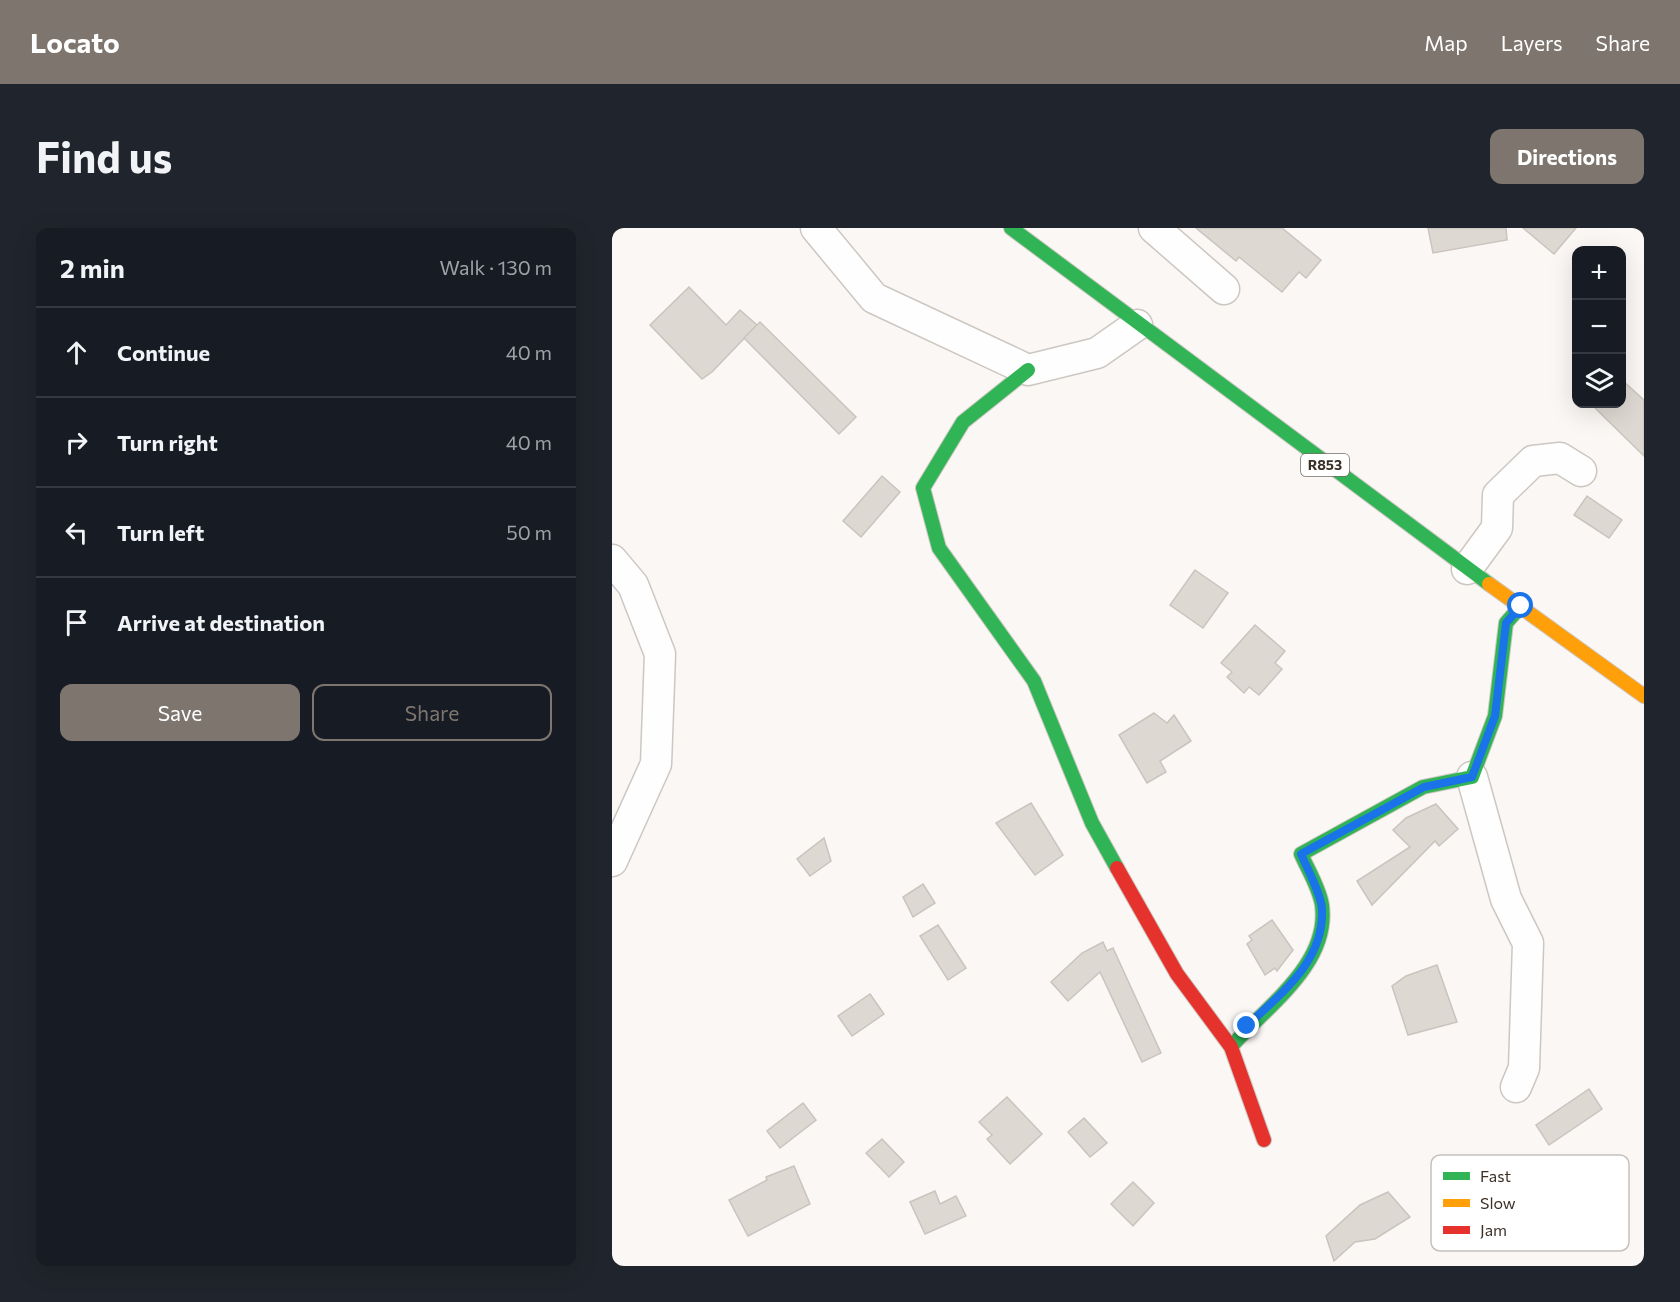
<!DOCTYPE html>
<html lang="en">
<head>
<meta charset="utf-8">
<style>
  :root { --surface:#171b24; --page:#20242c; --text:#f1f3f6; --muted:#9ea1a6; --line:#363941; --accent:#7e766e }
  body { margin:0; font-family:Commissioner,sans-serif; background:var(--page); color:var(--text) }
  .controls { position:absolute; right:18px; top:18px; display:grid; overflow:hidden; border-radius:12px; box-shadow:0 6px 24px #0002 }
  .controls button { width:54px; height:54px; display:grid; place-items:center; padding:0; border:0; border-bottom:2px solid var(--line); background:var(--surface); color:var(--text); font:30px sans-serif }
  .stop { position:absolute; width:18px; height:18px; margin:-14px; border:4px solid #1a73e8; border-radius:50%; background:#fff }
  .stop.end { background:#1a73e8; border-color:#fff; box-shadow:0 2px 6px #0008 }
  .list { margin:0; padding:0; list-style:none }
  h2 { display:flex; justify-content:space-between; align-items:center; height:78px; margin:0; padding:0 24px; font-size:26px }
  h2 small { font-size:20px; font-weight:400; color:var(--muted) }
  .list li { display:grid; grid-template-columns:39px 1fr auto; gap:18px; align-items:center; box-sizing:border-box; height:90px; padding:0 24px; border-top:2px solid var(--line) }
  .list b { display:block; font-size:22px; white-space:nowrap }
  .list em { font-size:20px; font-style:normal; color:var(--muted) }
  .actions { display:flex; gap:12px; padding:18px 24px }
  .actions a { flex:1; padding:14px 0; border:2px solid var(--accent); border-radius:12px; text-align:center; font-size:21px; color:var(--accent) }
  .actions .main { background:var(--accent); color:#fff }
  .icon { flex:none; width:33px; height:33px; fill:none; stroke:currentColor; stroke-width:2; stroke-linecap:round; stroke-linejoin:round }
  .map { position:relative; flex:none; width:1032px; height:1038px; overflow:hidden; border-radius:12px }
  header { display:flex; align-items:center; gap:36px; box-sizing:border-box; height:84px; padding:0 30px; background:var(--accent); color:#fff }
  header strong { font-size:28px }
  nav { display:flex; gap:33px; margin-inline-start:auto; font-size:21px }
  .intro { display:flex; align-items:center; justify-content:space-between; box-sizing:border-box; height:144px; padding:0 36px }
  h1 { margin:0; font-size:42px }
  .button { padding:15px 27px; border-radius:12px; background:var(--accent); color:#fff; font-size:21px; font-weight:700 }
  main { display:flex; gap:36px; padding:0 36px }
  aside { flex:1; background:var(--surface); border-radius:12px; box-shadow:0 6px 24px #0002 }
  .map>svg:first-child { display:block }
  .building { fill:#ded8d2; stroke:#cac4be; stroke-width:1.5 }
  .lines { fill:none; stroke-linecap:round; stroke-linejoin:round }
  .street-casing { stroke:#cdc7c1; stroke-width:33 }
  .fast-casing { stroke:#cdc7c1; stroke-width:16 }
  .slow-casing { stroke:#cdc7c1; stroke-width:16 }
  .jam-casing { stroke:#cdc7c1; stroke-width:16 }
  .street { stroke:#fefefe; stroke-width:30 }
  .fast { stroke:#30b455; stroke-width:14 }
  .slow { stroke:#ff9f0a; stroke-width:14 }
  .jam { stroke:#e5322d; stroke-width:14 }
  .route { stroke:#1a73e8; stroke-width:8 }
  .labels { text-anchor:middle; stroke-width:5; stroke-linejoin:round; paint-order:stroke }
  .shield { fill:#fff; stroke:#766e67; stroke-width:1.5 }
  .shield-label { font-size:14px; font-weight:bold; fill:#3b3026 }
  .key { fill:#fff; stroke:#c4c1be; stroke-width:1.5 }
  .key-label { font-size:16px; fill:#3b3026 }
</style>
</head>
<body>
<header>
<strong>Locato</strong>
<nav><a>Map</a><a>Layers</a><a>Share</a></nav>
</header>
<div class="intro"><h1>Find us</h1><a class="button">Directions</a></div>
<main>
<aside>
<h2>2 min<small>Walk · 130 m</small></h2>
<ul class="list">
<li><svg class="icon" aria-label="ahead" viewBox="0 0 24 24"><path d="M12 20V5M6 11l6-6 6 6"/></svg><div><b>Continue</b></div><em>40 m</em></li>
<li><svg class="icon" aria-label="right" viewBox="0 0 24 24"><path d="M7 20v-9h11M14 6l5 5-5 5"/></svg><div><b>Turn right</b></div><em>40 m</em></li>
<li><svg class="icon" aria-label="left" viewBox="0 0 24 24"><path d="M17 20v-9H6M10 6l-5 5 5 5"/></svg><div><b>Turn left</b></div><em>50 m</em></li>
<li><svg class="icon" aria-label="arrive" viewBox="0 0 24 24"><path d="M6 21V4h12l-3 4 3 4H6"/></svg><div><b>Arrive at destination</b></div></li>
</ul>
<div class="actions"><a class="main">Save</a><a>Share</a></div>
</aside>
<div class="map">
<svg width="1032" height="1038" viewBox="0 0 1032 1038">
  <rect width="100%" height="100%" fill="#faf7f5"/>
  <!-- building -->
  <g class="building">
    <polygon points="584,0 670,0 709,32 694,50 687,44 670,64 627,29 624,33"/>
    <polygon points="816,0 894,0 895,12 821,25"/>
    <polygon points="911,0 964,0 942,26"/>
    <polygon points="77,59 114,97 128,82 145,97 100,144 90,151 38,97"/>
    <polygon points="148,94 244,189 227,206 132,110"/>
    <polygon points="1010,152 1032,172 1032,228 979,176 1010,176"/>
    <polygon points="270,248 288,264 249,309 231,293"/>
    <polygon points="975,268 1010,292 997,310 962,287"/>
    <polygon points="583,342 616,365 591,400 558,377"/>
    <polygon points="643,397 673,423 663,435 670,441 647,467 637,459 632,465 615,449 620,444 609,435"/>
    <polygon points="542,485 555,495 562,487 579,513 548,533 554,544 535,555 507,507"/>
    <polygon points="419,575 451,627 423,647 384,595"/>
    <polygon points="824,576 846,601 827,618 823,613 760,677 745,653 798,619 781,602 794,590"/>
    <polygon points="212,610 219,633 198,648 185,631"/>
    <polygon points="311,656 323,675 301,689 291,669"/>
    <polygon points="660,692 681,722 665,743 663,740 653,747 635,716 640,712 637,708"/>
    <polygon points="326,697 354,740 336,752 308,708"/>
    <polygon points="491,714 495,723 501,720 549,825 530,834 488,744 456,773 439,754 470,725"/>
    <polygon points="825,737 845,794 796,807 780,758 794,748"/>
    <polygon points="258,766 272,786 240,808 226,788"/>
    <polygon points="977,861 990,881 937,917 924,897"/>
    <polygon points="395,869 430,906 398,936 375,911 380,907 367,894"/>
    <polygon points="191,875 204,892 168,920 155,903"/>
    <polygon points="472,890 495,915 478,929 456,904"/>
    <polygon points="270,911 292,934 277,949 254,925"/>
    <polygon points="182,938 198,976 136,1008 117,972 155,952 154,949"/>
    <polygon points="521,954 542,975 521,998 499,976"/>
    <polygon points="323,963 328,976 344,968 354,988 313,1006 298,974"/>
    <polygon points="776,964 798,989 763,1011 743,1014 722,1033 714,1008 748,977"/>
  </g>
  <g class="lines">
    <defs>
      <g id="street">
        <polyline points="204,0 262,70 416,142 485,125 525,97"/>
        <polyline points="542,0 612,61"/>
        <polyline points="0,332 21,357 48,426 44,536 0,633"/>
        <polyline points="855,341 885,300 886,267 921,233 948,230 969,243"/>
        <polyline points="860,549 894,671 916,715 912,840 904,859"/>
      </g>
      <g id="fast">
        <polyline points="399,0 877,356"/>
        <polyline points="416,142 351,194 311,260 327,320 422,453 480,595 505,640"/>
        <path d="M619 819C653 779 718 737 710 677 707 659 696 642 689 626L811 559 860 549 883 488 894 395 909 378"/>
      </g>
      <polyline id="slow" points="877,356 1032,468"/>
      <polyline id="jam" points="505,640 565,746 619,819 652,912"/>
    </defs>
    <!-- street casing -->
    <use href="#street" class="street-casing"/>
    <!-- fast casing -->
    <use href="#fast" class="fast-casing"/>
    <!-- slow casing -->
    <use href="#slow" class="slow-casing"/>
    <!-- jam casing -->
    <use href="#jam" class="jam-casing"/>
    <!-- street -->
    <use href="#street" class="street"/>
    <!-- fast -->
    <use href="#fast" class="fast"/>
    <!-- slow -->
    <use href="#slow" class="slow"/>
    <!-- jam -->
    <use href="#jam" class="jam"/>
  </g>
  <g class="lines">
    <!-- route -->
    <path class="route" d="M635 798C669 765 712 734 710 682 710 668 695 640 689 626L812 559 860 549 883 488 894 395 909 378"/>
  </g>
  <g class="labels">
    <!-- shield labels -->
    <rect class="shield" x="689" y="226" width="48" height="22" rx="4.5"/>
    <g class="shield-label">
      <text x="713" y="242">R853</text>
    </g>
  </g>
  <!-- legend -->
  <rect x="819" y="927" width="198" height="96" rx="9" class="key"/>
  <rect x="831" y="944" width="27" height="8" fill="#30b455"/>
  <rect x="831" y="971" width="27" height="8" fill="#ff9f0a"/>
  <rect x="831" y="998" width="27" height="8" fill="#e5322d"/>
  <g class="key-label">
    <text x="868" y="954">Fast</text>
    <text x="868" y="981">Slow</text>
    <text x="868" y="1008">Jam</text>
  </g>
</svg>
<div class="controls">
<button>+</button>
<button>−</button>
<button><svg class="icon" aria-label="layers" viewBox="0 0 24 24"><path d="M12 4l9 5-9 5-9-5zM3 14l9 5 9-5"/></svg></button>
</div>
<div class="stop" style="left:909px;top:378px"></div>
<div class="stop end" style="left:635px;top:798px"></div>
</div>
</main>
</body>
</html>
